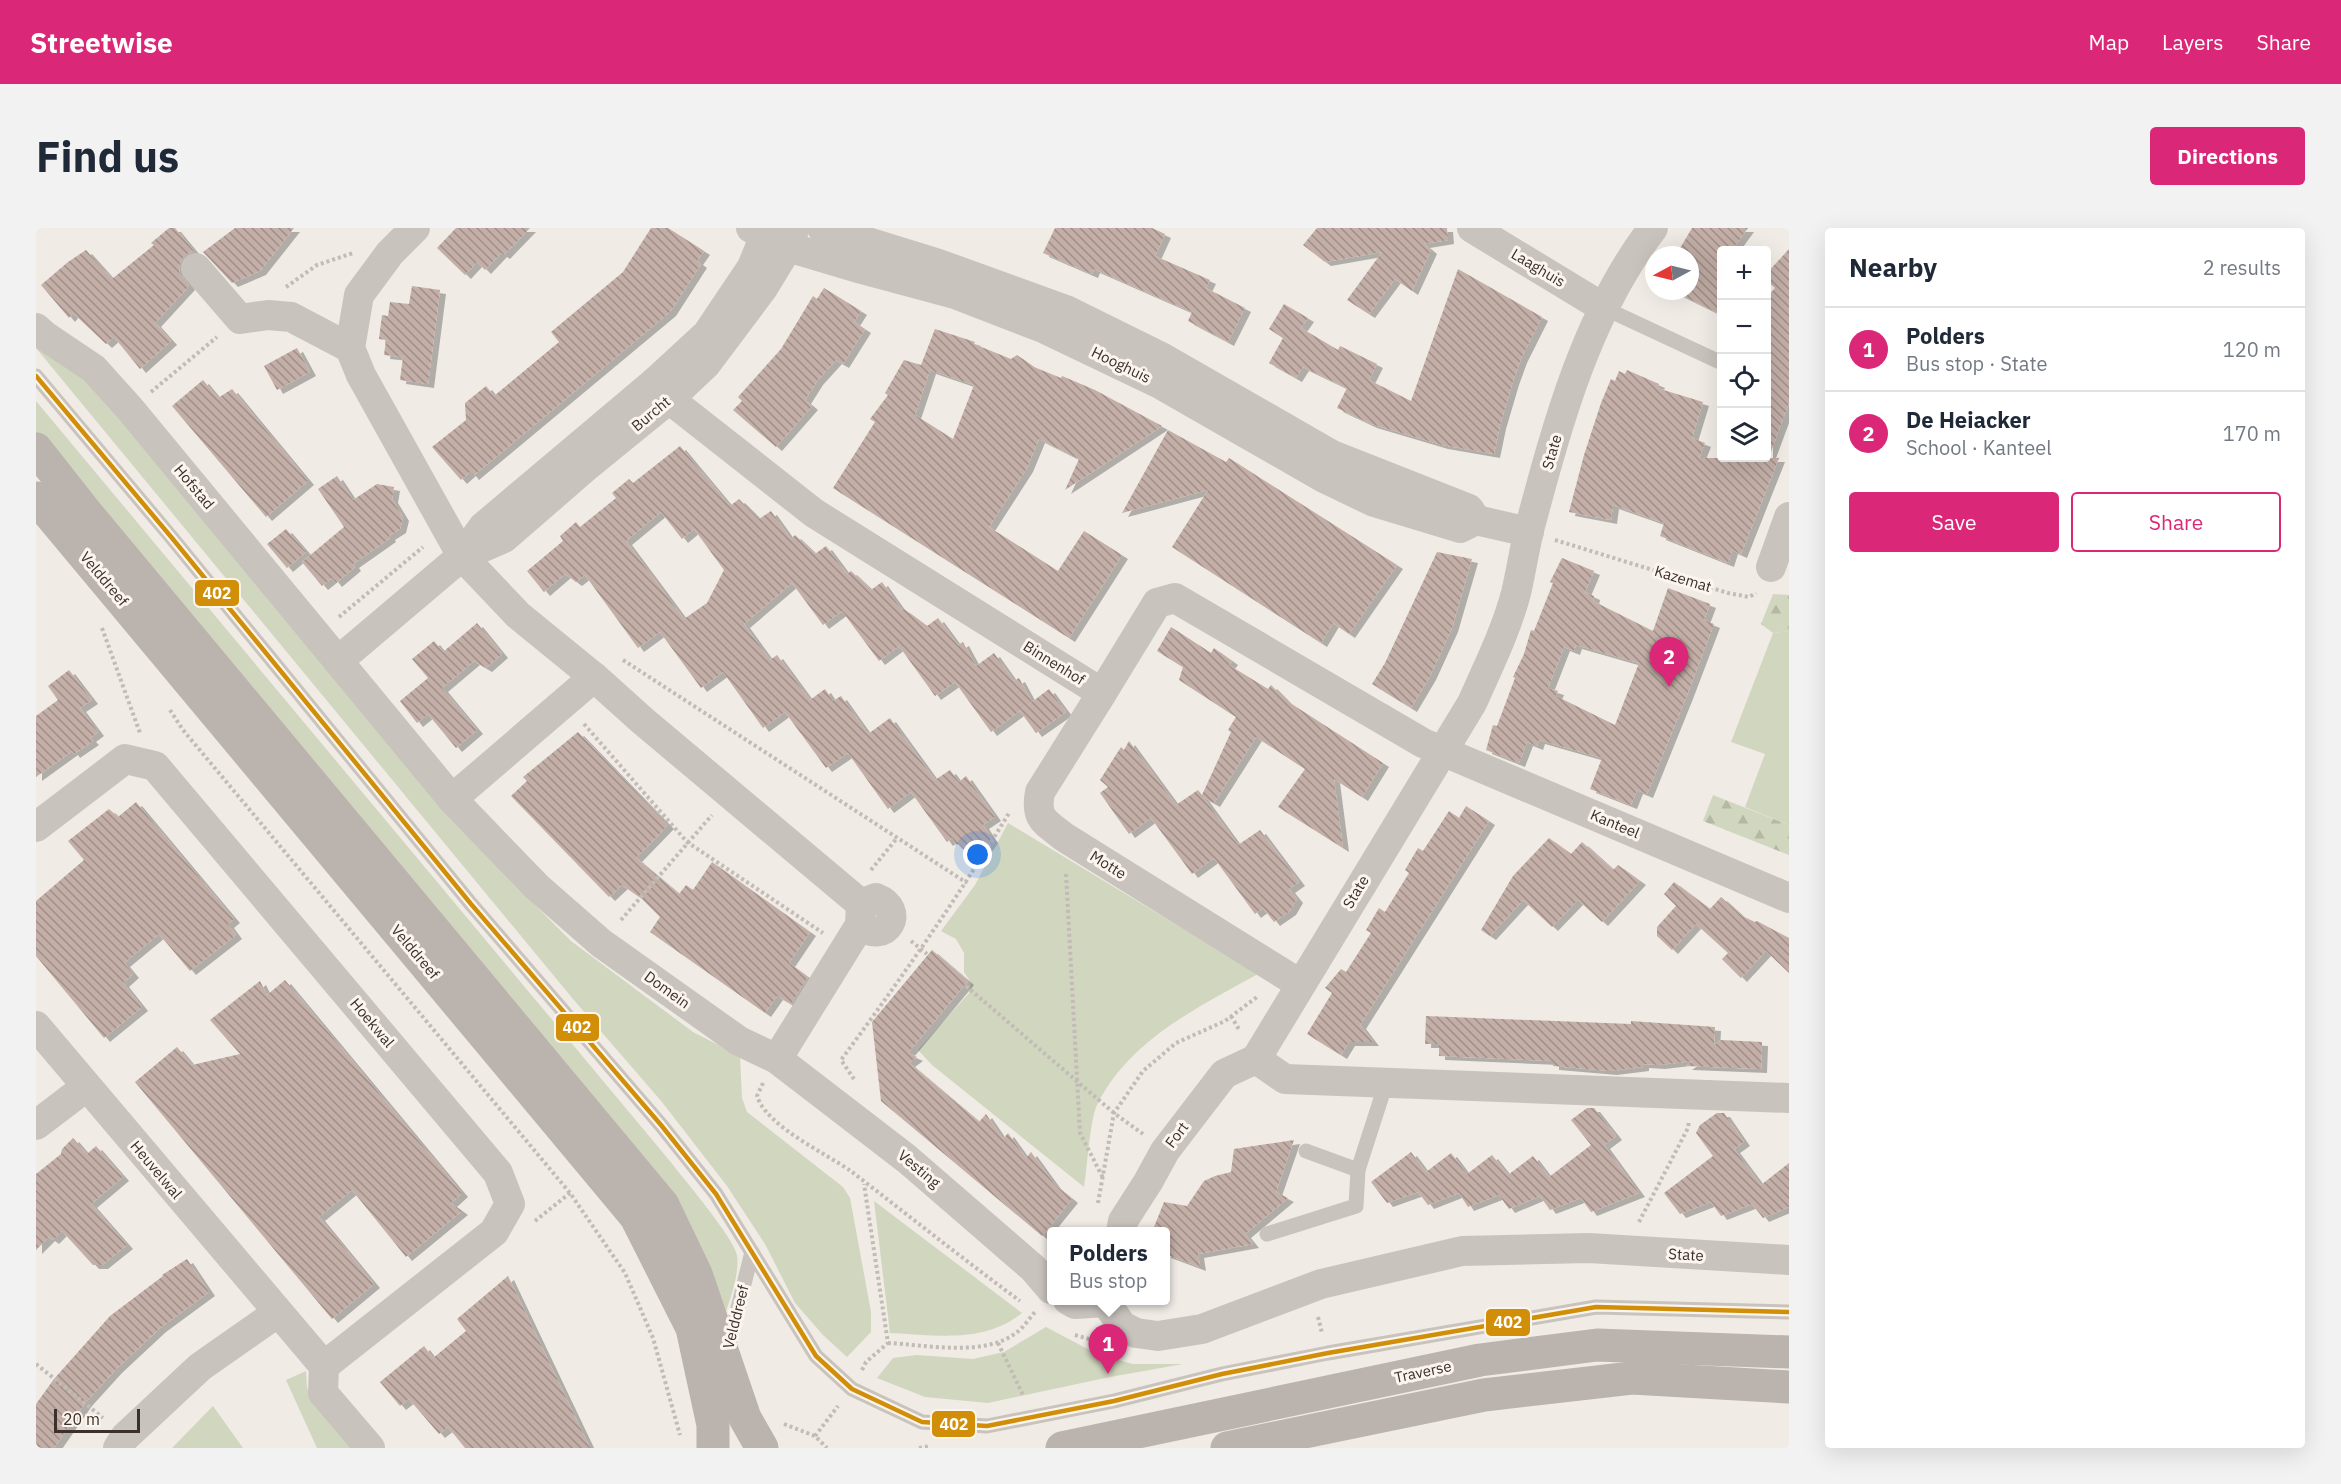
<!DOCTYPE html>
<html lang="en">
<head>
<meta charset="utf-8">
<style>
  :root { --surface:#fff; --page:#f2f2f3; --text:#1f2937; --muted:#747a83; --line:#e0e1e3; --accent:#db2777 }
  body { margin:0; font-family:"IBM Plex Sans",sans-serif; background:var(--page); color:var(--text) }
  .controls { position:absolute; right:18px; top:18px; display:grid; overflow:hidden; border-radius:6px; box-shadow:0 6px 24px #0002 }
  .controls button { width:54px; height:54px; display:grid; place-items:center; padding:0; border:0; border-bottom:2px solid var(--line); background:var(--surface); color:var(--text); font:30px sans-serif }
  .compass { position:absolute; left:1609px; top:18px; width:54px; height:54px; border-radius:50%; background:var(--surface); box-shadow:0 6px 24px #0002; rotate:263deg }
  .scale { position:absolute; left:18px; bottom:15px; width:86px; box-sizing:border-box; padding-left:6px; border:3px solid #3b302b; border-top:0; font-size:16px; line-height:21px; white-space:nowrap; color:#3b302b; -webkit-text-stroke:4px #fbf5ee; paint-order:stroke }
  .you { position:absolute; left:942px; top:627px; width:21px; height:21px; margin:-15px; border:4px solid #fff; border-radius:50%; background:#1a73e8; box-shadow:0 0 0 9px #1a73e833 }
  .badge { display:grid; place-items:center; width:39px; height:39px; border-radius:50%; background:var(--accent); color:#fff; font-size:20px; font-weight:700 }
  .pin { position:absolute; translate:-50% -50px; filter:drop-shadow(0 2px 3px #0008) }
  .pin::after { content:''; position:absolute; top:32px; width:21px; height:18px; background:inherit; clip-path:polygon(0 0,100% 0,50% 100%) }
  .popup { position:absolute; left:1011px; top:999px; width:123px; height:78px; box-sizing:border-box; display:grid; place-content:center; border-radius:6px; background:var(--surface); filter:drop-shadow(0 2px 4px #0005); font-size:20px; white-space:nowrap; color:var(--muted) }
  .popup b { font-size:22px; color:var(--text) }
  .popup::after { content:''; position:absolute; left:50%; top:100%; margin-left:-12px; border:12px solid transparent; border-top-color:var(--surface) }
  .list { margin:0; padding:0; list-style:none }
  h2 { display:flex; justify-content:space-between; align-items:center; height:78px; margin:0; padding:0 24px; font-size:26px }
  h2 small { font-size:20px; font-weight:400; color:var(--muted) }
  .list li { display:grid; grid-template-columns:39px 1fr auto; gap:18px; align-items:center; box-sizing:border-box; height:84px; padding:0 24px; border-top:2px solid var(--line) }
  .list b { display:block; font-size:22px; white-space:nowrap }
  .list p { margin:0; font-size:20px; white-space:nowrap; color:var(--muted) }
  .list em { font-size:20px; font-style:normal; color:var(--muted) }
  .actions { display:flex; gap:12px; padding:18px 24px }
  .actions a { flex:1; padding:14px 0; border:2px solid var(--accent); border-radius:6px; text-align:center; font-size:21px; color:var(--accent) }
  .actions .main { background:var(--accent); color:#fff }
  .icon { flex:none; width:33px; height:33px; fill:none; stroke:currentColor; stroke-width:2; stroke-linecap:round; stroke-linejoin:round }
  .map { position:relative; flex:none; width:1753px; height:1220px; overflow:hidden; border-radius:6px }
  header { display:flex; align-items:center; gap:36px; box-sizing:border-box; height:84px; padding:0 30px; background:var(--accent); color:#fff }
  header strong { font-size:28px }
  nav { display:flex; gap:33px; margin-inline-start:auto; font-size:21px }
  .intro { display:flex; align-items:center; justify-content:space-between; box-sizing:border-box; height:144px; padding:0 36px }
  h1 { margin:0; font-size:42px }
  .button { padding:15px 27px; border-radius:6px; background:var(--accent); color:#fff; font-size:21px; font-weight:700 }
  main { display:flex; gap:36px; padding:0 36px }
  aside { flex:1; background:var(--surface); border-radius:6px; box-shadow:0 6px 24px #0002 }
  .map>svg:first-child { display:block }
  .green { fill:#d1d6bf }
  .forest { fill:url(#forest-firs) }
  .building { fill:url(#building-back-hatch); fill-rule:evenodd; filter:url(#shadow) }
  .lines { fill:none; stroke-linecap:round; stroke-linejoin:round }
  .path { stroke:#c2bbb6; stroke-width:4; stroke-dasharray:3 3; stroke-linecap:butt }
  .lane { stroke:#c9c3be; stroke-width:15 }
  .street { stroke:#c9c3be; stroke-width:30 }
  .secondary { stroke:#bab3ae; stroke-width:33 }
  .bus-1-casing { stroke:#fbf5ee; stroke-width:9 }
  .bus-1 { stroke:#d18e09; stroke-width:4.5 }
  .labels { text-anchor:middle; stroke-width:6; stroke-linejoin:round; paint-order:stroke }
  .street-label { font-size:15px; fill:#3b302b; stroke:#fbf5ee }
  .line-badge { stroke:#fbf5ee; stroke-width:2 }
  .badge-label { font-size:16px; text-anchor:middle; font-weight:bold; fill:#fff }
</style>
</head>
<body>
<header>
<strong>Streetwise</strong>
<nav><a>Map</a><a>Layers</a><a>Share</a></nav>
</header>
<div class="intro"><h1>Find us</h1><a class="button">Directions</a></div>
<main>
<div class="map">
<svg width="1753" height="1220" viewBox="0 0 1753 1220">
  <defs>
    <pattern id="forest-firs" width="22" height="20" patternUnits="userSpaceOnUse" patternTransform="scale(1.5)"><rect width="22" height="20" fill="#d1d6bf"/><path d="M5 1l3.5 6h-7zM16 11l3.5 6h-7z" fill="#b4b8a4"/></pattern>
    <pattern id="building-back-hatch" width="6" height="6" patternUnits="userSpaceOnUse" patternTransform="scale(1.5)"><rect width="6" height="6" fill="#c3afa7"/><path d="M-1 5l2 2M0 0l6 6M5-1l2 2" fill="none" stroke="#a08f88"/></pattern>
    <filter id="shadow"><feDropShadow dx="6" dy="4" stdDeviation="0" flood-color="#0004"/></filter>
  </defs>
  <rect width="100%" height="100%" fill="#f0ebe5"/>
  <!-- green -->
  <g class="green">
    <polygon points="0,116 51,151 479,657 535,713 657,804 704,828 706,870 711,884 807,959 814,970 835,1084 835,1104 811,1129 787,1107 759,1075 729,1016 691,958 626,874 537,771 0,120"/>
    <path d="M0 173 633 932C647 950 698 1010 701 1027 704 1047 693 1072 688 1091L0 209Z"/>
    <polygon points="1753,403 1753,597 1709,579 1729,526 1695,514 1737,405"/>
    <path d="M972 595 1222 746C1161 780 1093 812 1061 877 1054 891 1051 941 1048 959L896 837 882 822 933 765 935 755 928 744V725L920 711 905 703 939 657Z"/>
    <path d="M838 973 986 1085C948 1116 900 1107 854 1105Z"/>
    <polygon points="1010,1099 1063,1127 1097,1136 1147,1136 1074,1149 952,1175 889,1169 841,1150 857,1130 881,1127 937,1131 968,1124"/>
    <polygon points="270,1143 271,1160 320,1220 281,1220 250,1152"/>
    <polygon points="177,1178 207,1220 136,1220"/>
  </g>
  <!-- forest -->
  <g class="forest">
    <polygon points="1737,366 1753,367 1753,403 1737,405 1725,396"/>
    <polygon points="1677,567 1753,597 1753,627 1667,593"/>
  </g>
  <!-- building -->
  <g class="building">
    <polygon points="133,0 139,0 158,23 149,27 144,35 143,44 153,58 119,95 135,113 104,141 78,109 70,116 37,85 33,90 5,57 32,34 50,22 76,51 118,17 115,15"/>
    <polygon points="199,0 258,0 224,43 196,55 167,24"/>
    <polygon points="420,0 494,0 468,27 465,25 449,42 441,34 429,47 401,20"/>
    <polygon points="615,0 632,0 668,23 661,33 665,36 634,84 437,248 434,244 425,252 396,219 430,192 429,175 450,158 458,168 523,114 515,104 587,44"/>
    <polygon points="1019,0 1116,0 1129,6 1119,28 1174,52 1170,60 1209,80 1192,114 1152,93 1156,84 1058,41 1056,46 1007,25"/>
    <polygon points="1281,0 1411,0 1412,12 1388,16 1395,22 1376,63 1359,51 1333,86 1311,72 1346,24 1289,34 1267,17"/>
    <polygon points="1656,0 1712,0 1696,22 1686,22 1686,87 1637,63 1654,63 1654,27 1640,27"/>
    <polygon points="1753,21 1753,175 1733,229 1731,229 1731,69 1739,60 1731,53 1731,45"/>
    <polygon points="1422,41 1506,89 1485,131 1477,153 1464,197 1458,226 1406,217 1335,196 1301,180 1311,160 1267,139 1260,150 1233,135 1247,110 1233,101 1248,76 1272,90 1265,100 1302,122 1304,118 1341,136 1333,152 1375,173"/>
    <polygon points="376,58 404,62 392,156 364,152 367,129 348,127 350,112 343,111 346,87 352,88 354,74 373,76"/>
    <polygon points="788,60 825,83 818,94 829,101 807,136 800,132 781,153 769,172 776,178 740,219 697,182 706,173 702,169 745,121 777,68 781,71"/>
    <path d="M899 101 939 114 938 116 975 131 981 127 998 139 1025 150 1026 148 1059 162 1126 198 1029 262 1043 231 1003 211 991 240 953 299 1022 343 1048 303 1086 327 1033 410 797 260 839 194 834 191 852 167 849 165 868 132 885 137ZM894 142 938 157 917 211 879 187Z"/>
    <polygon points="261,120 274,144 241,162 228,138"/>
    <polygon points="1591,142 1623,156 1621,160 1667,174 1656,210 1669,215 1663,230 1743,230 1705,326 1696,322 1692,335 1624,308 1628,295 1577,277 1575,292 1533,284 1548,227 1565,175 1575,151 1579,153 1583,143 1589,146"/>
    <polygon points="167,152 182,170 196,161 272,253 230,289 136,178"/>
    <polygon points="1132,202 1190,234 1193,230 1361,337 1313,406 1297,395 1285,415 1136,319 1172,262 1086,285"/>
    <path d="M644 218 694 278 703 271 723 291 735 283 755 311 759 307 779 326 790 318 811 346 815 343 835 362 846 354 866 382 868 381 891 398 902 390 922 417 927 414 940 438 958 425 978 453 983 450 996 474 955 504 919 454 899 468 863 418 843 433 806 383 787 397 756 355 708 396 734 432 741 427 774 472 789 461 797 473 805 468 832 506 854 490 899 552 914 542 923 554 930 548 959 589 947 597 956 611 941 634 922 616 920 617 916 610 911 614 875 564 852 581 812 525 790 540 749 484 727 500 687 444 665 460 624 404 602 420 549 347 540 354 529 346 508 364 491 343 527 313 524 308 540 294 544 299 580 270 576 265 593 251 597 255ZM625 284 646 311 658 301 688 342 671 375 648 391 590 313Z"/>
    <polygon points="301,248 317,272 341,256 358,259 356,271 367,289 364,301 353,308 354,310 317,336 319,339 300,355 296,350 286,358 266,334 308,299 282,261"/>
    <polygon points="250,301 270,324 251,340 231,316"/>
    <polygon points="1401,324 1436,331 1416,400 1394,448 1375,480 1336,456 1349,435"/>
    <path d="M1526 330 1558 343 1549 364 1558 368 1557 373 1617 403 1632 360 1674 376 1668 392 1678 396 1651 467 1611 566 1601 562 1595 577 1554 561 1566 530 1503 512 1501 518 1491 514 1483 535 1450 522 1457 497 1461 498 1479 450 1477 449 1488 426 1495 402 1498 403 1517 355 1514 354ZM1540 417 1603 435 1579 497 1520 468 1522 463 1512 460 1528 419 1538 423Z"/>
    <polygon points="441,395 466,426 450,440 438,433 406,460 441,502 420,520 392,486 381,495 364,473 392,450 376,431 398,413 407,424"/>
    <polygon points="1135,399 1175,425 1178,420 1196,433 1193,437 1232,461 1235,457 1251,473 1347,535 1326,569 1298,551 1307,620 1242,579 1269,541 1220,509 1178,575 1167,569 1202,617 1224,602 1263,654 1253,661 1261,671 1254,683 1238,694 1227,680 1219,686 1178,630 1156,646 1115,590 1093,606 1064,565 1072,559 1064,552 1085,519 1088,522 1093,513 1140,577 1162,562 1166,567 1195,504 1192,502 1200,489 1143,452 1147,439 1121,423"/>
    <polygon points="33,442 56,472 44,480 62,504 54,510 57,513 38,526 36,523 0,549 0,488 22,472 12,458"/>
    <polygon points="1013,461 1030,484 1000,505 984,483"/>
    <polygon points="542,504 632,597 600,630 643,666 650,657 657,662 676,634 774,704 753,735 772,749 755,776 741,768 729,785 614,704 624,689 606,671 586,657 573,669 475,568 491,553 487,549"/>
    <polygon points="100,574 198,691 192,696 200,707 154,743 123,706 88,735 97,746 87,755 106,779 68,810 0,728 0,673 48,632 32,613 73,581 82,589"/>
    <polygon points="1430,578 1453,593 1324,797 1337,814 1313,814 1305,827 1271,806 1296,765 1289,760 1305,741 1310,744 1335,705 1330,702 1343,680 1349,684 1373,645 1369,642 1382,620 1387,623 1413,583 1423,590"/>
    <polygon points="1513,610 1535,626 1546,614 1577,642 1582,637 1604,653 1566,694 1542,672 1516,699 1487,672 1454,708 1445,702 1477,648"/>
    <polygon points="1638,654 1674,681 1685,669 1706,688 1719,694 1721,693 1753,710 1753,745 1730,723 1705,750 1686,731 1692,725 1660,696 1636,722 1621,708 1621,699 1640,678 1628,666"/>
    <polygon points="896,722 932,753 872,825 881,829 873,835 943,894 950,886 967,911 972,905 990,930 995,924 1019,957 1036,971 1006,1008 845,873 836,794"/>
    <polygon points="249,752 426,965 415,975 426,983 370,1029 316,962 283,989 338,1056 296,1091 99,854 141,819 156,837 204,826 174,792 224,753 231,767"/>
    <polygon points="1390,788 1595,796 1595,793 1679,799 1678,817 1685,812 1726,814 1725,841 1650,838 1657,833 1623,837 1607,836 1607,839 1575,843 1517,838 1517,833 1403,828 1403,816 1389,816"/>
    <polygon points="1551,880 1558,880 1580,908 1568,917 1603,965 1555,984 1545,970 1514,982 1504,968 1473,981 1463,967 1432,979 1423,965 1392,977 1382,964 1351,975 1335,954 1375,924 1390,944 1415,925 1431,946 1456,927 1472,947 1497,928 1513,949 1555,917 1535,892"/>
    <polygon points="1681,885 1688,885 1708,914 1698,921 1725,957 1753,935 1753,979 1727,990 1716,976 1685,988 1675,974 1644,986 1628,965 1677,928 1660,905 1664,897"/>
    <polygon points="37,910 51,926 60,918 87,949 55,976 91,1017 66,1037 57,1037 26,1003 17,1012 13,1009 0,1022 0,946 25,926 26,921"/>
    <polygon points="1258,912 1240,964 1252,970 1209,1006 1217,1016 1162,1026 1164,1039 1129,1026 1129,1004 1116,1004 1128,974 1151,978 1168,953 1179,948 1195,944 1198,921"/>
    <polygon points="151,1031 173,1064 124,1100 80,1141 50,1174 18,1220 0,1220 0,1176 18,1151 74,1088 127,1048 126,1047"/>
    <polygon points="472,1048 554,1220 429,1220 412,1199 403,1206 373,1171 364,1178 344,1154 388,1118 397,1130 430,1103 421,1091"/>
  </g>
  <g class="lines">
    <!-- path -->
    <g class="path">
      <polyline points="250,59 281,37 317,25"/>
      <polyline points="115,164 181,109"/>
      <polyline points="1519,312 1692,365 1713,369 1720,365"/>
      <polyline points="303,389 387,319"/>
      <polyline points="66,400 104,505"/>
      <polyline points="587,432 931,655"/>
      <polyline points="134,482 147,502 534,965 589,1045 617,1110 644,1207"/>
      <polyline points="548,496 651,614 787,705"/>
      <polyline points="835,642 861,610"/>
      <polyline points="1030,646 1044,905 1067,950"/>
      <polyline points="585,692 676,587"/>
      <polyline points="875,713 891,726"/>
      <polyline points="930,758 1078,885 1107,906"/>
      <polyline points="1195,788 1204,803"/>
      <path d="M818 851 805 832C864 752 921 671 973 585"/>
      <path d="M727 855 721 868C731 899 790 925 816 944 872 987 927 1031 984 1073"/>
      <polyline points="1062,975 1078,885 1107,843 1140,815 1189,793 1221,769"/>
      <polyline points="499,993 534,965"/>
      <polyline points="1603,994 1652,900 1653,893"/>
      <polyline points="1282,1089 1286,1105"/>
      <polyline points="1039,1107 1060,1113"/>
      <path d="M852 1115C891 1117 948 1129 980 1105 987 1100 993 1091 999 1084"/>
      <polyline points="962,1115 988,1169"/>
      <polyline points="0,1136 67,1190"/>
      <polyline points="826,1142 830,1134 852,1115 828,956"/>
      <polyline points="748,1196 779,1208 791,1220"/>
      <polyline points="779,1208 802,1178"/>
      <polyline points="883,1220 894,1218"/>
    </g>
    <!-- lane -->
    <g class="lane">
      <polyline points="1568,80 1686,135"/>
      <polyline points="0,148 136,310 435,676 625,897 680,966 780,1128 816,1161 886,1194 951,1198 1078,1173 1186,1146 1292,1125 1560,1079 1753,1084"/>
      <polyline points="1270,923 1322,942"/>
      <polyline points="1231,1006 1320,978 1322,942 1350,855"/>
      <polyline points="692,1120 716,1024"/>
    </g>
    <!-- street -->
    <g class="street">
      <polyline points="379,0 354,25 323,67 314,120 325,147 426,328 482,387 558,449 607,493 825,676 824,697 741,831"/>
      <polyline points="715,0 752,19 826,41 919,66 1007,100 1124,156 1288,250 1338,274 1424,300 1440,292 1493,304"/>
      <polyline points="786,0 900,35 1030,82 1127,130 1296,227 1433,281 1440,292"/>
      <polyline points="1436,0 1568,80"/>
      <polyline points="160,40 204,91 232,87 255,89 314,120"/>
      <polyline points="0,100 9,108 58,141 94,181 416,571 501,659 565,715 703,813 741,831 871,931 997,1040 1015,1061"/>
      <polyline points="619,154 633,171 778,285 1066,465 1121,375 1139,370 1387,515 1753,670"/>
      <polyline points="429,327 468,310 552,237 633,171 670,136 727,60 752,19 758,2"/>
      <polyline points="1735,339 1753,289"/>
      <polyline points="302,433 426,328 447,299 619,154 671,106 716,39 732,0"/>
      <path d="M1066 465 1004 564C999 591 1008 593 1028 609L1264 756"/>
      <polyline points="416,571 558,449"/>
      <polyline points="0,599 89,531 119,538 462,945 474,976 458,1004 288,1138"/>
      <path d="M824 697C850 718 871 682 840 670L825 676"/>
      <polyline points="0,798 288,1138 287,1165 334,1220"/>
      <path d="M1220 831 1436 475C1452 439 1470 403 1480 365 1485 344 1488 323 1493 302 1521 198 1550 87 1617 0"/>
      <polyline points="1220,831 1249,851 1753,870"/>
      <polyline points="0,897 50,859"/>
      <polyline points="1085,1004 1087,993 1112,954 1129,923 1188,846 1220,831"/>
      <polyline points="1032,1072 1039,1076 1070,1074"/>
      <polyline points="1070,1074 1086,1098 1100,1105 1122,1108 1166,1101 1285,1056 1426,1023 1553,1020 1753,1032"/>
      <polyline points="82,1220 89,1209 164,1139 241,1085"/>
    </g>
    <!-- secondary -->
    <g class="secondary">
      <polyline points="0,221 48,282 627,977 660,1046 709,1190 726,1220"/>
      <polyline points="0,270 600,989 656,1100 677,1197 677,1220"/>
      <polyline points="1026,1220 1444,1132 1561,1117 1753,1124"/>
      <polyline points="1191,1220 1448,1167 1596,1150 1753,1159"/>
    </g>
    <defs>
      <polyline id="bus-1" points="0,148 136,310 435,676 625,897 680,966 780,1128 816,1161 886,1194 951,1198 1078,1173 1186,1146 1292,1125 1560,1079 1753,1084"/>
    </defs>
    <!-- bus-1 casing -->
    <use href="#bus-1" class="bus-1-casing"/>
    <!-- bus-1 -->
    <use href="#bus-1" class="bus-1"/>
  </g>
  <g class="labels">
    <!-- street labels -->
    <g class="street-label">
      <text transform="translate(1502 40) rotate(31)" y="5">Laaghuis</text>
      <text transform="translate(1085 137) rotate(26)" y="5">Hooghuis</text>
      <text transform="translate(615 186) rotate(-40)" y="5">Burcht</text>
      <text transform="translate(1516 224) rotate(-74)" y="5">State</text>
      <text transform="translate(158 259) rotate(50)" y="5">Hofstad</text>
      <text transform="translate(68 351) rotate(50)" y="5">Velddreef</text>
      <text transform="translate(1647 351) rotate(17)" y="5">Kazemat</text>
      <text transform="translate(1018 435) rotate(32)" y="5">Binnenhof</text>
      <text transform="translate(1579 596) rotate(23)" y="5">Kanteel</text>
      <text transform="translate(1072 637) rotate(32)" y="5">Motte</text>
      <text transform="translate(1320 664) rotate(-59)" y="5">State</text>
      <text transform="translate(379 724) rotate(50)" y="5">Velddreef</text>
      <text transform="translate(631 762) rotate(36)" y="5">Domein</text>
      <text transform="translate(336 795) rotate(50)" y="5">Hoekwal</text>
      <text transform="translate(1141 907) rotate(-53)" y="5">Fort</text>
      <text transform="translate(883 941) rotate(40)" y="5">Vesting</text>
      <text transform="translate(120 942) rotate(50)" y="5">Heuvelwal</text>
      <text transform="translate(1650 1027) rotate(3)" y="5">State</text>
      <text transform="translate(700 1089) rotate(-76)" y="5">Velddreef</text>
      <text transform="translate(1387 1144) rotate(-12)" y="5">Traverse</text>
    </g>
  </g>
  <g class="line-badge">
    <rect x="158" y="351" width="46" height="28" rx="6" fill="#d18e09"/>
    <rect x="519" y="785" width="45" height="29" rx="6" fill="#d18e09"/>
    <rect x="1449" y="1080" width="46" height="29" rx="6" fill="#d18e09"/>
    <rect x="895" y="1182" width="45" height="28" rx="6" fill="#d18e09"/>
  </g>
  <g class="badge-label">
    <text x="181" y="371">402</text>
    <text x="541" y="805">402</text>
    <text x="1472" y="1100">402</text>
    <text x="918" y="1202">402</text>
  </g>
</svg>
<div class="controls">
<button>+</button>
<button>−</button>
<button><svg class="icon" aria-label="locate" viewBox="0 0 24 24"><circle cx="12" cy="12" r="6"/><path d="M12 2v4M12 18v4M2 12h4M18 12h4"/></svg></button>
<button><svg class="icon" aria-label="layers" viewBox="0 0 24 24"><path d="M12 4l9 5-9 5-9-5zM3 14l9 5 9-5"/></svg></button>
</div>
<svg class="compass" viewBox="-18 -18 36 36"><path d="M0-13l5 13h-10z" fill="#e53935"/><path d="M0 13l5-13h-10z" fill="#747a83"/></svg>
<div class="scale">20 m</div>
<div class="you"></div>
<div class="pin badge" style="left:1072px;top:1146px">1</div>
<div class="popup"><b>Polders</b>Bus stop</div>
<div class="pin badge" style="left:1633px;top:459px">2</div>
</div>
<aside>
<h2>Nearby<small>2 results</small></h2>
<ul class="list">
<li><span class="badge">1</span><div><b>Polders</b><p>Bus stop · State</p></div><em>120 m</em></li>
<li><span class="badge">2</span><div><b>De Heiacker</b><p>School · Kanteel</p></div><em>170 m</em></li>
</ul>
<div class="actions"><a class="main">Save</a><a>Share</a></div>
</aside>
</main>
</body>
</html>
